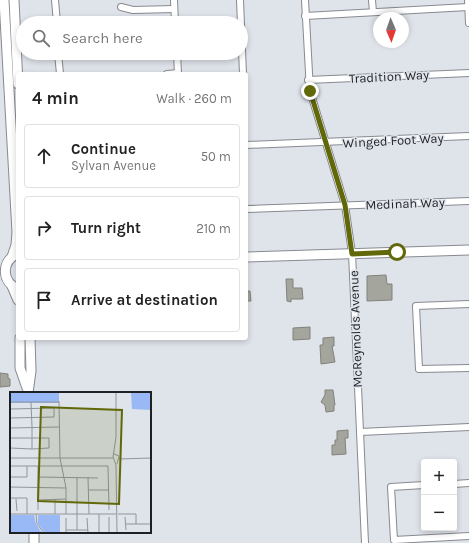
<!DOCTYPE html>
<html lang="en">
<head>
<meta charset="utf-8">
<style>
  :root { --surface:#fff; --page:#f2f2f2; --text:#222; --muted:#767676; --line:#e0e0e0 }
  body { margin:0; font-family:Karla,sans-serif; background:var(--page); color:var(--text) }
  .controls { position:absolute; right:12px; bottom:12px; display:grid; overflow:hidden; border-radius:4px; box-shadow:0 2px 6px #0003 }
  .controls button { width:36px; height:36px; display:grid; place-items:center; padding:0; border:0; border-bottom:1px solid var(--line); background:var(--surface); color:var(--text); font:20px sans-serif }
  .compass { position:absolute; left:373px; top:12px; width:36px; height:36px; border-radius:50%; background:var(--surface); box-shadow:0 2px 6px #0003; rotate:178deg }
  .stop { position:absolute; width:12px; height:12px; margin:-9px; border:3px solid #616809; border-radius:50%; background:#fff }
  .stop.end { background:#616809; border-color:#fff; box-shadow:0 1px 4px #0008 }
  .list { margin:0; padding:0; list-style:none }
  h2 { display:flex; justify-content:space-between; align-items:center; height:52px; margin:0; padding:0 16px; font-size:17px }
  h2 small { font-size:13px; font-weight:400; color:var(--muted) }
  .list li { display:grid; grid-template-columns:26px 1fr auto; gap:12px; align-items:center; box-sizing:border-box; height:64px; margin:0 8px 8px; padding:0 8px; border:1px solid var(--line); border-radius:4px }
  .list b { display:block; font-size:15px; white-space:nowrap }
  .list p { margin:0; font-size:13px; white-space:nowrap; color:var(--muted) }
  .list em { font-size:13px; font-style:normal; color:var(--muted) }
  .icon { flex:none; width:22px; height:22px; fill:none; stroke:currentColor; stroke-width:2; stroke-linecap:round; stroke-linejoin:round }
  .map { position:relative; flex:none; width:469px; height:543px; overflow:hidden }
  .search { position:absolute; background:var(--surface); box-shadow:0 2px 6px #0003; left:16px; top:16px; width:232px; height:44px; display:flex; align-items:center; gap:10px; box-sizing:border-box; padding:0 14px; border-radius:22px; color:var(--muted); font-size:15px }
  .panel { position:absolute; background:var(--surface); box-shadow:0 2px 6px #0003; left:16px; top:72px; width:232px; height:268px; border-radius:4px }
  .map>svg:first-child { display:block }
  .building { fill:#a4a69e; stroke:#81827b }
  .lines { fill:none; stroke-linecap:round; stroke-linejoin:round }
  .minor-casing { stroke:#878a90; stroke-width:8 }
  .secondary-casing { stroke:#878a90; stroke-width:11 }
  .minor { stroke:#fff; stroke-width:6 }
  .secondary { stroke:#fff; stroke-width:9 }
  .route { stroke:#616809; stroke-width:5 }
  .labels { text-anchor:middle; stroke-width:3; stroke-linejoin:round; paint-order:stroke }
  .street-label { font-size:13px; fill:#1f2023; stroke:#dfe3ea }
  .inset-road { fill:none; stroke:#92959a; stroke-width:1 }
  .view { fill:#616809; fill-opacity:0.15; stroke:#616809; stroke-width:2 }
  .inset-edge { fill:none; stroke:#1f2023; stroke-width:2 }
</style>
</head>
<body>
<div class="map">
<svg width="469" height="543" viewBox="0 0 469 543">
  <rect width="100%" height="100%" fill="#dfe3ea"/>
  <!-- building -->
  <g class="building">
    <polygon points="386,275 387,284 392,284 392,300 367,301 367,276"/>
    <polygon points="286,279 293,279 293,288 302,288 303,299 291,299 291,302 287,301"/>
    <polygon points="246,291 250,291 251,301 246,301"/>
    <polygon points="310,327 310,339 293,340 293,328"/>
    <polygon points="334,337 334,346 332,346 335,362 321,364 320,345 323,345 323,338"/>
    <polygon points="0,373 8,374 8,378 10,379 10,386 0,387"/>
    <polygon points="325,390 333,390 335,405 334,405 334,411 326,412 325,405 321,402 325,395"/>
    <polygon points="348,430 348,438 345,438 346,454 332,455 332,445 335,445 335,440 337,440 337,431"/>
  </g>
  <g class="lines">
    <defs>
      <g id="minor">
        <polyline points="55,0 57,23"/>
        <polyline points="174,0 175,23"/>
        <polyline points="240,0 243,74"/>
        <polyline points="305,0 310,91 345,205 352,253 365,543"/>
        <polyline points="372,0 373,12"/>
        <polyline points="468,0 469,23"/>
        <polyline points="121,7 133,10 174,9"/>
        <polyline points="305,16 468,7"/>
        <polyline points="58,53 60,74"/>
        <polyline points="177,53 178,74"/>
        <polyline points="167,74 178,73"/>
        <polyline points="308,80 469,73"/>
        <polyline points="246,145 469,136"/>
        <polyline points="246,209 469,201"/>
        <polyline points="469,304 416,306 419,369 469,368"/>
        <polyline points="360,432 469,427"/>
        <polyline points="454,484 469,483"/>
        <polyline points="424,485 391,487 394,540 469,536"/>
      </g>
      <g id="secondary">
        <polyline points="4,0 17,232 16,245 12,257"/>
        <polyline points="14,0 18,84"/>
        <path d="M16 254C1 263 2 282 18 289"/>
        <polyline points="246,257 469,250"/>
        <polyline points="12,286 18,300"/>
        <polyline points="20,338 20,368 27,388"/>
        <polyline points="28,393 31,371 30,338"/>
        <polyline points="34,532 34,543"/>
      </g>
    </defs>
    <!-- minor casing -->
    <use href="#minor" class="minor-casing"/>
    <!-- secondary casing -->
    <use href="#secondary" class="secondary-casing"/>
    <!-- minor -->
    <use href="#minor" class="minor"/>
    <!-- secondary -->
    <use href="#secondary" class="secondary"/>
  </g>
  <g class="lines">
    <!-- route -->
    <polyline class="route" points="310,91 345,205 352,254 397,252"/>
  </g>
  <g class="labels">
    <!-- street labels -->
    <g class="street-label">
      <text transform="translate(389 76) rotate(-3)" y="5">Tradition Way</text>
      <text transform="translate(393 140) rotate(-3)" y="5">Winged Foot Way</text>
      <text transform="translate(405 203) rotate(-2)" y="5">Medinah Way</text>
      <text transform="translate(355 329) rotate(-92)" y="5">McReynolds Avenue</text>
    </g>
  </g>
  <!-- overview -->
  <g transform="translate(10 392)">
    <rect width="141" height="141" fill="#dfe3ea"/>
    <path d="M0 0H49V11H0ZM121 0H141V18L122 17ZM0 123H24L26 132 32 141H0ZM28 123H50V141H35L28 132Z" fill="#98b9f6"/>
    <path class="inset-road" d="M106 0V45L103 65 106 73 107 141M49 9 50 66 56 96V122M0 10H49M0 17 44 16V25L0 26M0 36 49 35M0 46H39V56L22 57V35L21 10M0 56 22 57M104 62 109 64 107 72M0 66H103M109 67 141 66M0 74H98L99 118M28 74V118M0 85H17V74M28 85 88 86M78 85 79 122M0 95 56 96M79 98H99M0 106H17V122M6 107 7 119M45 107V122M28 108 56 107M0 122H106M26 122 27 132 34 141M108 122H126V132M99 125V141M115 125 116 138M56 126V141M77 126 78 141M116 132H141M56 138H78M67 138V85M89 141V122"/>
    <path class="view" d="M31 15 112 18 109 112 28 109Z"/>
    <rect width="141" height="141" class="inset-edge"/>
  </g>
</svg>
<div class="controls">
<button>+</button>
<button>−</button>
</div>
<svg class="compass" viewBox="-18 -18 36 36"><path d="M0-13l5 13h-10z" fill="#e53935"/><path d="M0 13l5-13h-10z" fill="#767676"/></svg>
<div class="stop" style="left:397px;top:252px"></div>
<div class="stop end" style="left:310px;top:91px"></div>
<div class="search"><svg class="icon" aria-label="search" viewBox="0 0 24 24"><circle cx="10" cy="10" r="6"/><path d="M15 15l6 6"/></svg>Search here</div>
<section class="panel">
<h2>4 min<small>Walk · 260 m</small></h2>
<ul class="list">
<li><svg class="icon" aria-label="ahead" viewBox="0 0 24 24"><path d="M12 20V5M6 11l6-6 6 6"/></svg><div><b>Continue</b><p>Sylvan Avenue</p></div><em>50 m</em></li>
<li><svg class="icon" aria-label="right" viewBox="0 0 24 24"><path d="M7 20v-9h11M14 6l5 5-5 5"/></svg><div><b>Turn right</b></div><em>210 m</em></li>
<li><svg class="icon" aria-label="arrive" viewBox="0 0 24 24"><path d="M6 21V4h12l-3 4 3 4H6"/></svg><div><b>Arrive at destination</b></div></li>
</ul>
</section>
</div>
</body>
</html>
